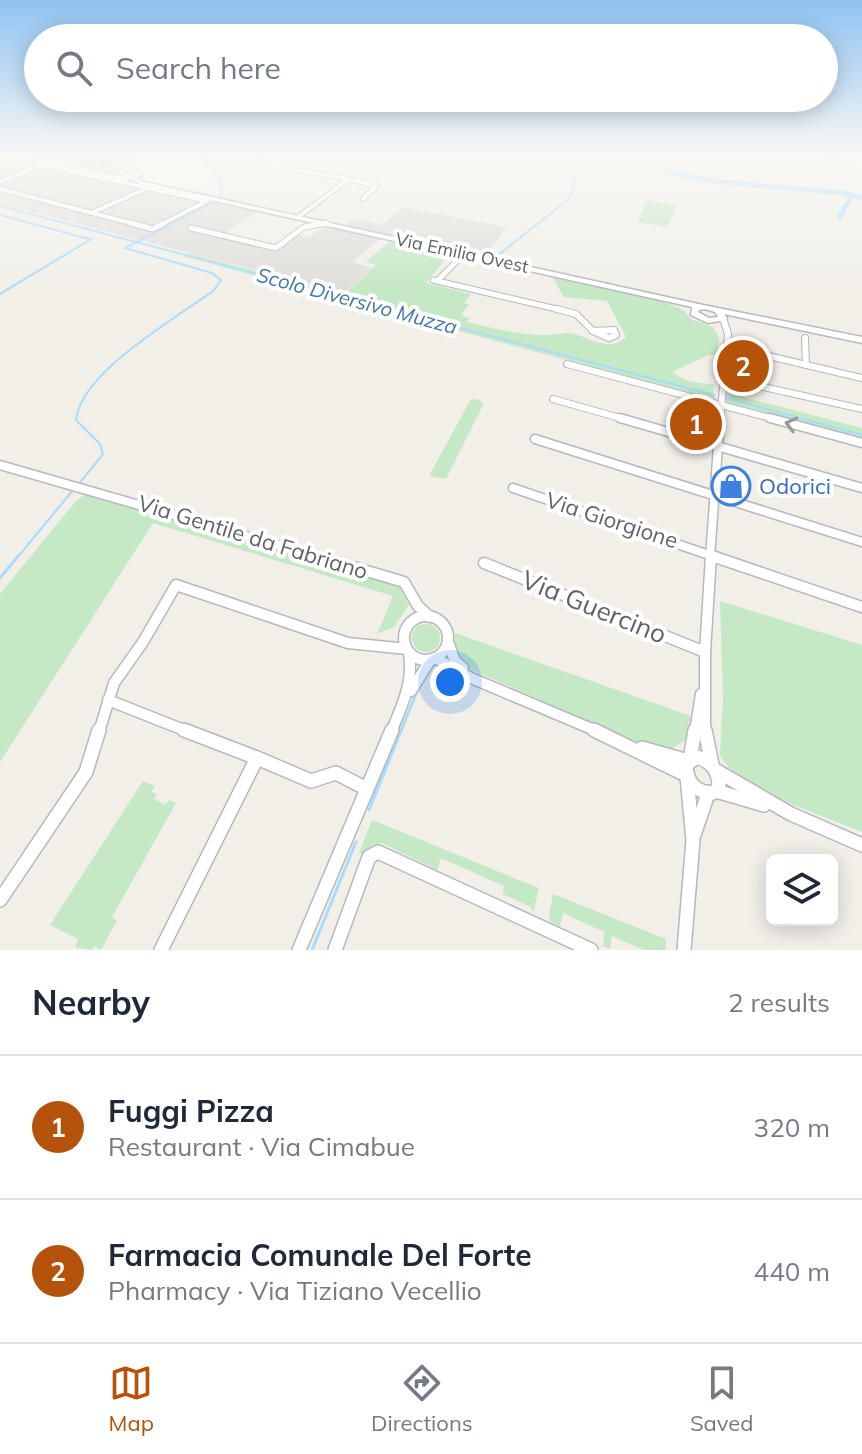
<!DOCTYPE html>
<html lang="en">
<head>
<meta charset="utf-8">
<style>
  :root { --surface:#fff; --page:#f6f6f7; --text:#1f2937; --muted:#747a83; --line:#e0e1e3; --accent:#b45309 }
  body { margin:0; font-family:Mulish,sans-serif; background:var(--page); color:var(--text) }
  .controls { position:absolute; right:24px; bottom:24px; display:grid; overflow:hidden; border-radius:12px; box-shadow:0 4px 20px #0003 }
  .controls button { width:72px; height:72px; display:grid; place-items:center; padding:0; border:0; border-bottom:2px solid var(--line); background:var(--surface); color:var(--text); font:40px sans-serif }
  .you { position:absolute; left:450px; top:682px; width:28px; height:28px; margin:-20px; border:6px solid #fff; border-radius:50%; background:#1a73e8; box-shadow:0 0 0 12px #1a73e833 }
  .badge { display:grid; place-items:center; width:52px; height:52px; border-radius:50%; background:var(--accent); color:#fff; font-size:26px; font-weight:700 }
  .pin { position:absolute; translate:-50% -50%; border:4px solid #fff; box-shadow:0 2px 8px #0006 }
  .list { margin:0; padding:0; list-style:none }
  h2 { display:flex; justify-content:space-between; align-items:center; height:104px; margin:0; padding:0 32px; font-size:34px }
  h2 small { font-size:26px; font-weight:400; color:var(--muted) }
  .list li { display:grid; grid-template-columns:52px 1fr auto; gap:24px; align-items:center; box-sizing:border-box; height:144px; padding:0 32px; border-top:2px solid var(--line) }
  .list b { display:block; font-size:30px; white-space:nowrap }
  .list p { margin:0; font-size:26px; white-space:nowrap; color:var(--muted) }
  .list em { font-size:26px; font-style:normal; color:var(--muted) }
  .icon { flex:none; width:44px; height:44px; fill:none; stroke:currentColor; stroke-width:2; stroke-linecap:round; stroke-linejoin:round }
  .map { position:relative; flex:none; width:862px; height:950px; overflow:hidden }
  .search { position:absolute; background:var(--surface); box-shadow:0 4px 20px #0003; left:24px; right:24px; top:24px; height:88px; display:flex; align-items:center; gap:20px; box-sizing:border-box; padding:0 28px; border-radius:44px; color:var(--muted); font-size:30px }
  .sheet { height:392px; background:var(--surface) }
  nav { display:flex; justify-content:space-around; align-items:center; box-sizing:border-box; height:112px; border-top:2px solid var(--line); background:var(--surface); font-size:22px; color:var(--muted) }
  nav a { display:grid; justify-items:center; gap:4px }
  nav .on { color:var(--accent) }
  .map>svg:first-child { display:block }
  .commercial { fill:#fef7e0 }
  .industrial { fill:#e0deda }
  .green { fill:#c5e8c5 }
  .lines { fill:none; stroke-linecap:round; stroke-linejoin:round }
  .stream-far1 { stroke:#aadaff; stroke-width:2 }
  .stream { stroke:#aadaff; stroke-width:3 }
  .canal { stroke:#aadaff; stroke-width:5 }
  .street-far5-casing { stroke:#b5b8bc; stroke-width:6 }
  .street-far4-casing { stroke:#b5b8bc; stroke-width:7 }
  .street-far3-casing { stroke:#b5b8bc; stroke-width:8 }
  .street-far2-casing { stroke:#b5b8bc; stroke-width:11 }
  .street-far1-casing { stroke:#b5b8bc; stroke-width:13 }
  .street-casing { stroke:#b5b8bc; stroke-width:16 }
  .secondary-casing { stroke:#b6babf; stroke-width:3 }
  .primary-casing { stroke:#f2c960; stroke-width:3 }
  .street-far5 { stroke:#fff; stroke-width:4 }
  .street-far4 { stroke:#fff; stroke-width:5 }
  .street-far3 { stroke:#fff; stroke-width:6 }
  .street-far2 { stroke:#fff; stroke-width:8 }
  .street-far1 { stroke:#fff; stroke-width:10 }
  .street { stroke:#fff; stroke-width:13 }
  .secondary { fill:#fff; fill-rule:evenodd }
  .primary { fill:#fff2af; fill-rule:evenodd }
  .rail { stroke:#b6b7b8; stroke-width:2; stroke-dasharray:1 5; stroke-linecap:butt }
  .wall { fill:#afaea9 }
  .shaded-wall { fill:#8f8d8a }
  .building { fill:#cccac5; stroke:#8f8d8a; stroke-width:2 }
  .oneway { stroke:#979a9d }
  .labels { text-anchor:middle; stroke-width:8; stroke-linejoin:round; paint-order:stroke }
  .far-street-label { font-size:18px; fill:#5f6368; stroke:#fff }
  .far-water-label { font-size:20px; font-style:italic; fill:#4174aa; stroke:#fff }
  .shop-label { font-size:22px; fill:#366cbe; stroke:#fff; text-anchor:start }
  .street-label { font-size:22px; fill:#5f6368; stroke:#fff }
  .near-street-label { font-size:26px; fill:#5f6368; stroke:#fff }
</style>
</head>
<body>
<div class="map">
<svg width="862" height="950" viewBox="0 0 862 950">
  <rect width="100%" height="100%" fill="#f1efe8"/>
  <!-- commercial -->
  <polygon class="commercial" points="149,156 200,160 213,177 207,183 186,191 151,183 145,181 139,167"/>
  <!-- industrial -->
  <polygon class="industrial" points="29,156 143,156 108,177 261,210 225,233 277,245 292,234 309,237 330,222 346,225 355,218 381,225 402,207 507,227 481,259 382,237 352,262 372,268 345,293 0,204 0,174 43,161"/>
  <!-- green -->
  <g class="green">
    <polygon points="647,200 676,205 668,227 637,222"/>
    <path d="M390 241 450 254 426 283 471 294 464 303 469 304 461 315 470 318 467 322C494 328 521 336 548 335 554 335 561 333 567 333 587 334 607 355 626 337L607 301 564 297 552 276 664 302 683 310 691 319 713 327 719 338 717 355H708L672 372C681 381 701 384 713 384L714 400 183 256 187 253 345 294 376 265 366 262Z"/>
    <polygon points="727,393 862,428 862,442 726,404"/>
    <polygon points="471,399 480,400 483,405 446,479 429,476"/>
    <polygon points="87,493 397,583 409,605 394,627 377,634 393,596 153,523 0,762 0,594 75,502"/>
    <path d="M720 601 862 645V832C827 817 735 788 720 755L723 698Z"/>
    <circle cx="426" cy="638" r="14"/>
    <path d="M455 633 691 716 687 739 668 751 652 749 472 670C457 661 453 651 455 633Z"/>
    <polygon points="143,781 155,786 151,792 157,794 154,799 166,805 169,800 176,803 112,917 117,920 101,950 94,946 92,950 75,947 78,939 50,925"/>
    <polygon points="372,820 539,888 533,913 531,907 503,894 504,886 441,858 437,870 382,843 372,845 364,855 359,853"/>
    <polygon points="553,894 666,939 666,950 644,950 612,936 610,949 603,946 604,932 563,913 560,926 551,922 549,915"/>
  </g>
  <g class="lines">
    <!-- stream-far1 -->
    <g class="stream-far1">
      <polyline points="201,156 221,180 220,198"/>
      <polyline points="16,174 36,165"/>
      <polyline points="0,206 714,395"/>
      <polyline points="0,215 89,239"/>
      <polyline points="496,257 570,198 583,156"/>
      <polyline points="0,294 93,238"/>
      <polyline points="726,398 862,435"/>
      <path d="M78 485 103 454 100 444 76 420C81 372 175 319 213 291L221 280 212 273 125 248 214 202"/>
      <polyline points="17,558 73,490"/>
    </g>
    <!-- stream -->
    <g class="stream">
      <polyline points="0,578 18,556"/>
      <polyline points="369,810 417,691"/>
      <polyline points="312,950 356,842"/>
    </g>
    <!-- canal -->
    <g class="canal">
      <polyline points="666,172 712,181 844,193 862,198"/>
      <polyline points="840,217 851,196"/>
    </g>
    <defs>
      <g id="street-far5">
        <polyline points="267,156 258,163 349,179 298,217"/>
        <polyline points="827,161 862,166"/>
        <polyline points="133,173 138,162 147,156"/>
        <polyline points="349,179 377,186 363,199"/>
        <polyline points="0,182 43,165 207,201 160,225"/>
        <polyline points="0,189 138,225"/>
        <polyline points="91,213 148,188"/>
        <polyline points="315,225 327,223"/>
      </g>
      <g id="street-far4">
        <polyline points="131,223 153,229 164,223"/>
        <polyline points="191,228 276,248 304,227 326,223"/>
        <polyline points="433,280 565,311"/>
        <polyline points="437,281 465,253"/>
      </g>
      <g id="street-far3">
        <polyline points="557,309 576,314 593,331"/>
        <polygon points="614,330 616,335 609,338 593,331"/>
        <polyline points="805,338 806,365"/>
        <polyline points="726,346 862,378"/>
        <polyline points="567,364 778,420"/>
        <polyline points="723,378 862,409"/>
        <polyline points="553,399 627,420"/>
        <polyline points="720,420 728,334 723,318"/>
      </g>
      <g id="street-far2">
        <polyline points="620,418 862,488"/>
        <polyline points="770,418 862,443"/>
        <polyline points="535,439 862,542"/>
        <polyline points="0,465 323,558"/>
        <polyline points="513,488 718,558"/>
        <polyline points="710,558 720,418"/>
      </g>
      <g id="street-far1">
        <polyline points="316,556 404,582 418,606 430,617"/>
        <polyline points="712,556 862,607"/>
        <polyline points="484,563 705,652"/>
        <circle cx="426" cy="638" r="22"/>
        <polyline points="448,642 455,661 463,668"/>
        <polyline points="435,658 471,678 599,732"/>
        <polyline points="411,691 431,659"/>
        <polyline points="108,700 189,732"/>
        <polyline points="99,732 114,683 143,642 176,585 348,643 407,649"/>
        <path d="M391 732C402 706 414 681 409 653"/>
        <polyline points="695,732 701,694"/>
        <polyline points="705,732 705,652 711,556"/>
      </g>
      <g id="street">
        <polyline points="594,730 686,775"/>
        <polyline points="705,730 712,764"/>
        <polyline points="642,748 688,761"/>
        <path d="M697 757C712 762 719 771 719 787L713 793C695 792 687 783 686 765Z"/>
        <polyline points="257,758 311,781 336,773 367,789"/>
        <polyline points="690,759 695,730"/>
        <polyline points="717,771 791,814 862,845"/>
        <polyline points="716,791 764,805"/>
        <polyline points="694,835 708,794"/>
        <polyline points="0,900 86,772 99,730"/>
        <polyline points="161,950 257,758 184,730"/>
        <polyline points="299,950 392,730"/>
        <polyline points="335,950 369,857 378,852 591,950"/>
        <polyline points="684,950 693,840 687,777"/>
      </g>
      <path id="secondary" d="M43 160 120 176 130 172 140 173 142 176 136 178 144 182 703 305 862 337V343L724 314 727 318 726 320 708 323 691 315 692 307 142 185 131 179 125 181 43 164 16 167 13 165ZM705 309 715 312 718 317 709 318 698 312 699 310Z"/>
      <polygon id="primary" points="0,158 15,158 21,163 0,173 0,169 14,163 0,162"/>
    </defs>
    <!-- street-far5 casing -->
    <use href="#street-far5" class="street-far5-casing"/>
    <!-- street-far4 casing -->
    <use href="#street-far4" class="street-far4-casing"/>
    <!-- street-far3 casing -->
    <use href="#street-far3" class="street-far3-casing"/>
    <!-- street-far2 casing -->
    <use href="#street-far2" class="street-far2-casing"/>
    <!-- street-far1 casing -->
    <use href="#street-far1" class="street-far1-casing"/>
    <!-- street casing -->
    <use href="#street" class="street-casing"/>
    <!-- secondary casing -->
    <use href="#secondary" class="secondary-casing"/>
    <!-- primary casing -->
    <use href="#primary" class="primary-casing"/>
    <!-- street-far5 -->
    <use href="#street-far5" class="street-far5"/>
    <!-- street-far4 -->
    <use href="#street-far4" class="street-far4"/>
    <!-- street-far3 -->
    <use href="#street-far3" class="street-far3"/>
    <!-- street-far2 -->
    <use href="#street-far2" class="street-far2"/>
    <!-- street-far1 -->
    <use href="#street-far1" class="street-far1"/>
    <!-- street -->
    <use href="#street" class="street"/>
    <!-- secondary -->
    <use href="#secondary" class="secondary"/>
    <!-- primary -->
    <use href="#primary" class="primary"/>
    <!-- rail -->
    <polyline class="rail" points="743,156 862,184"/>
  </g>
  <!-- wall -->
  <g class="wall">
    <polygon points="37,156 64,156 54,159"/>
    <polygon points="71,156 118,156 119,158 103,166 74,162"/>
    <polygon points="692,413 702,431 700,434 687,430"/>
  </g>
  <!-- shaded-wall -->
  <polygon class="shaded-wall" points="107,156 118,156 119,158 103,166 100,160"/>
  <!-- building -->
  <g class="building">
    <polygon points="71,156 107,156 100,160"/>
    <polygon points="692,413 706,417 702,431 689,427"/>
  </g>
  <!-- one-way arrows -->
  <defs><path id="oneway-chevron" d="M-2-3.5L2.5 0L-2 3.5" fill="none" stroke-width="1.6" stroke-linecap="round" stroke-linejoin="round" transform="scale(2)"/></defs>
  <use class="oneway" href="#oneway-chevron" transform="translate(791 424) rotate(-165)"/>
  <!-- sky -->
  <linearGradient id="sky" x2="0" y2="1"><stop stop-color="#8fc3f1"/><stop offset="0.54" stop-color="#f9f8f5"/><stop offset="1" stop-color="#f9f8f5" stop-opacity="0"/></linearGradient>
  <rect width="862" height="289" fill="url(#sky)"/>
  <!-- icons -->
  <defs>
    <symbol id="shop-ring" viewBox="-11 -11 22 22"><circle r="9.5" fill="#fff" stroke="#3f7fe0" stroke-width="1.5"/><path d="M-5-2.5h2.3a2.7 3.5 0 0 1 5.4 0H5L5.5 6h-11ZM-1.5-2.5h3a1.5 2.3 0 0 0-3 0Z" fill="#3f7fe0"/></symbol>
  </defs>
  <g fill-rule="evenodd">
    <use href="#shop-ring" x="709" y="464" width="44" height="44"/>
  </g>
  <g class="labels">
    <!-- far-street labels -->
    <g class="far-street-label">
      <text transform="translate(462 253) rotate(12)" y="6">Via Emilia Ovest</text>
    </g>
    <!-- far-water labels -->
    <g class="far-water-label">
      <text transform="translate(357 301) rotate(15)" y="7">Scolo Diversivo Muzza</text>
    </g>
    <!-- shop labels -->
    <g class="shop-label">
      <text x="759" y="494">Odorici</text>
    </g>
    <!-- street labels -->
    <g class="street-label">
      <text transform="translate(612 520) rotate(18)" y="8">Via Giorgione</text>
      <text transform="translate(253 537) rotate(17)" y="8">Via Gentile da Fabriano</text>
    </g>
    <!-- near-street labels -->
    <g class="near-street-label">
      <text transform="translate(594 607) rotate(22)" y="9">Via Guercino</text>
    </g>
  </g>
</svg>
<div class="controls">
<button><svg class="icon" aria-label="layers" viewBox="0 0 24 24"><path d="M12 4l9 5-9 5-9-5zM3 14l9 5 9-5"/></svg></button>
</div>
<div class="you"></div>
<div class="pin badge" style="left:696px;top:424px">1</div>
<div class="pin badge" style="left:743px;top:366px">2</div>
<div class="search"><svg class="icon" aria-label="search" viewBox="0 0 24 24"><circle cx="10" cy="10" r="6"/><path d="M15 15l6 6"/></svg>Search here</div>
</div>
<section class="sheet">
<h2>Nearby<small>2 results</small></h2>
<ul class="list">
<li><span class="badge">1</span><div><b>Fuggi Pizza</b><p>Restaurant · Via Cimabue</p></div><em>320 m</em></li>
<li><span class="badge">2</span><div><b>Farmacia Comunale Del Forte</b><p>Pharmacy · Via Tiziano Vecellio</p></div><em>440 m</em></li>
</ul>
</section>
<nav>
<a class="on"><svg class="icon" aria-label="map" viewBox="0 0 24 24"><path d="M3 6l6-2 6 2 6-2v14l-6 2-6-2-6 2zM9 4v14M15 6v14"/></svg>Map</a>
<a><svg class="icon" aria-label="directions" viewBox="0 0 24 24"><path d="M12 3l9 9-9 9-9-9zM9 14v-3h6M13 9l2 2-2 2"/></svg>Directions</a>
<a><svg class="icon" aria-label="saved" viewBox="0 0 24 24"><path d="M7 4h10v16l-5-4-5 4z"/></svg>Saved</a>
</nav>
</body>
</html>
